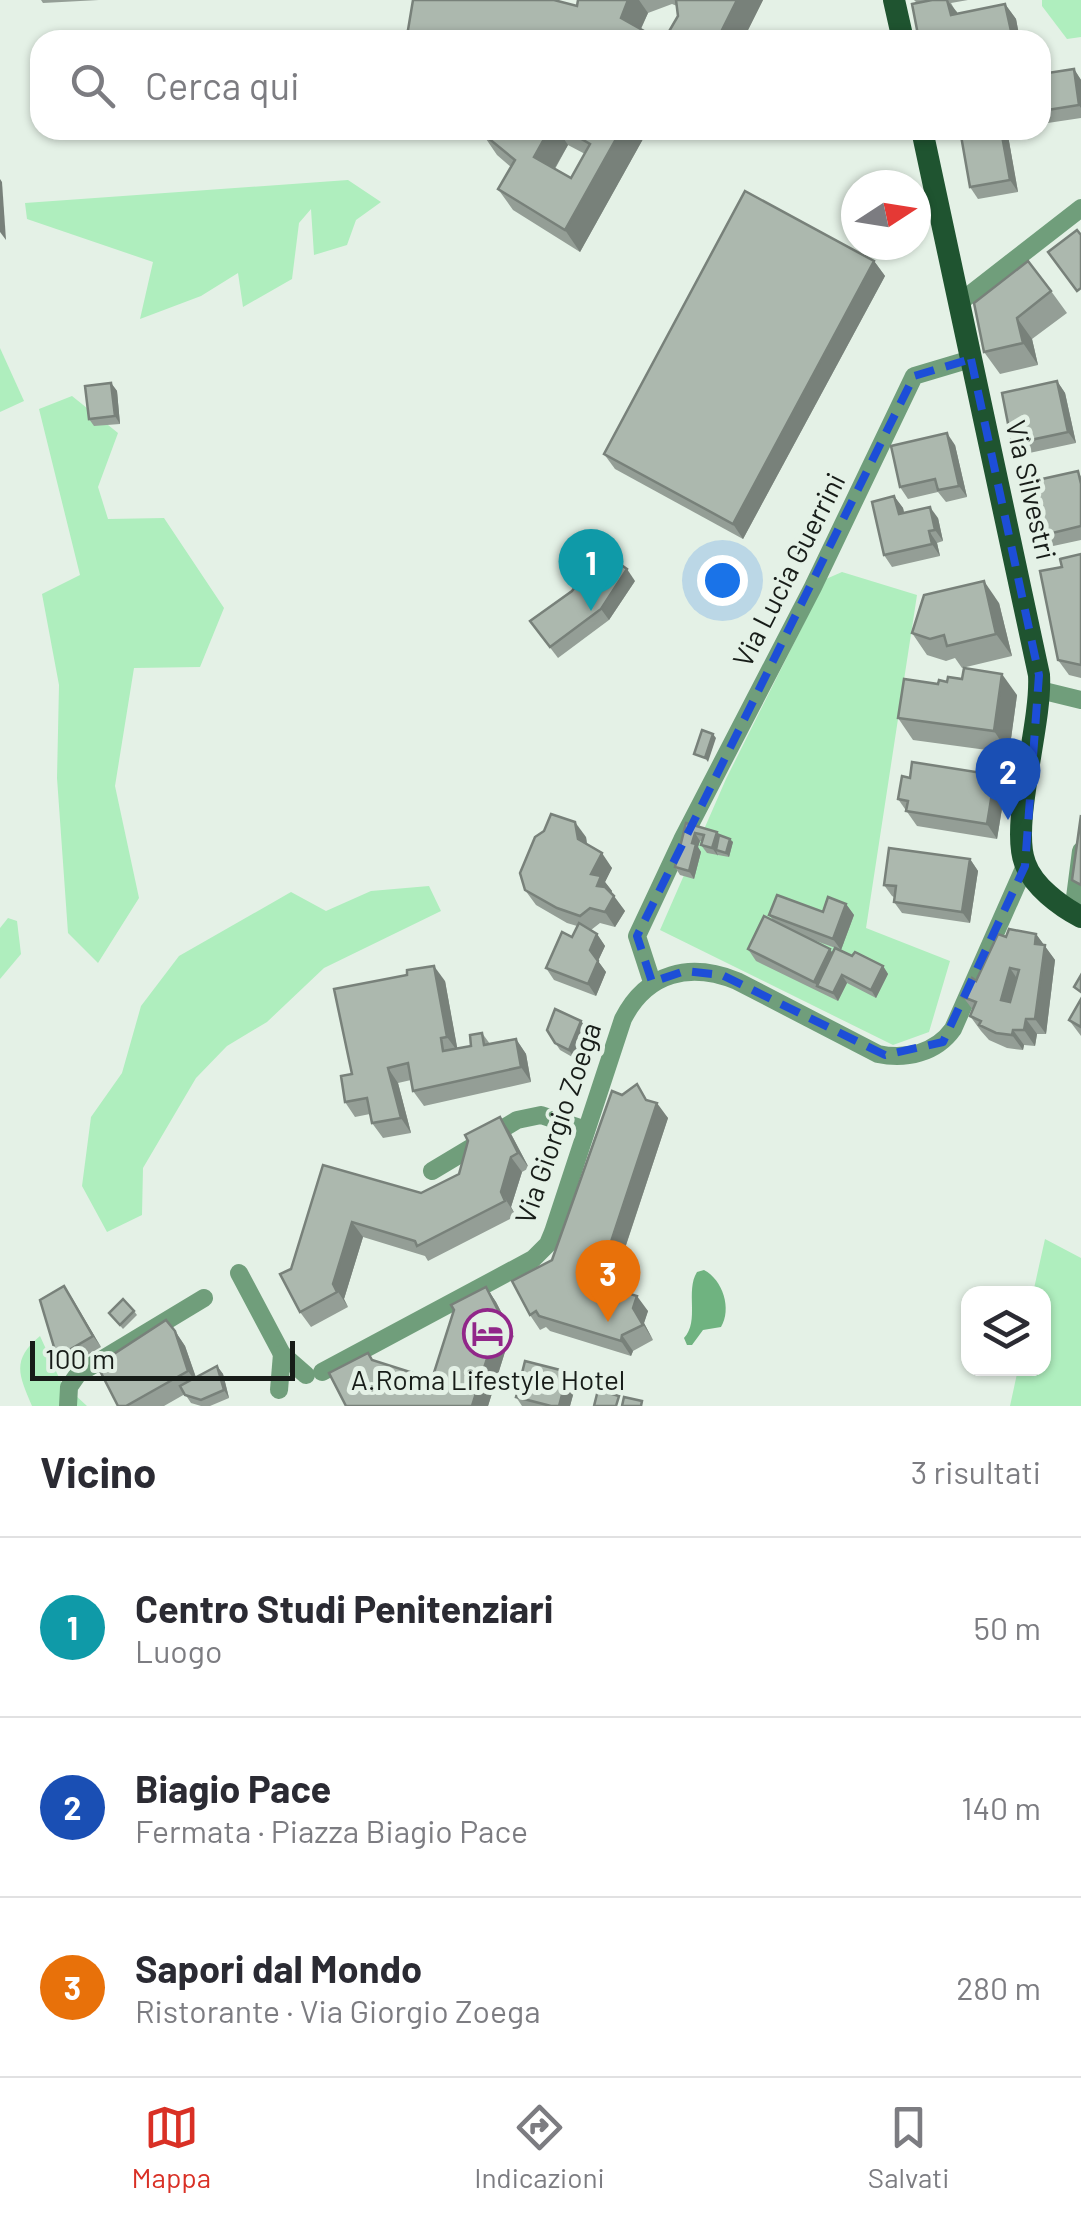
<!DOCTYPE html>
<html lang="it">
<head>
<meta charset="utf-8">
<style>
  :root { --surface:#fff; --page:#f2f2f3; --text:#2b2b33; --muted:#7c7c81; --line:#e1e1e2; --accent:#d93025 }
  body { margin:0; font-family:Barlow,sans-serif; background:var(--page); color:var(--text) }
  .controls { position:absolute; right:30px; bottom:30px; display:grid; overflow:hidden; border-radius:20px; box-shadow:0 2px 8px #0004 }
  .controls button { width:90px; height:90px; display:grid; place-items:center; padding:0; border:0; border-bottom:2px solid var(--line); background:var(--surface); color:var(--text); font:50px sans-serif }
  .compass { position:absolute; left:841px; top:170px; width:90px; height:90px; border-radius:50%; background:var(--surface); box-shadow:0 2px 8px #0004; rotate:78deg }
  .scale { position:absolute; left:30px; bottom:25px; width:265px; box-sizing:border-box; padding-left:10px; border:5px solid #171c18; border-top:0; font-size:28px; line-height:35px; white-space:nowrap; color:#171c18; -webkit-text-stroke:8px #e4f1e6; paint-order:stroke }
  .you { position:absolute; left:722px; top:580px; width:35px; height:35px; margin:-25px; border:8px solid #fff; border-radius:50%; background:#1a73e8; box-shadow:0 0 0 15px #1a73e833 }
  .badge { display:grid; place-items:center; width:65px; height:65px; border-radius:50%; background:var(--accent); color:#fff; font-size:32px; font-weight:700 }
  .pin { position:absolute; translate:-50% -82px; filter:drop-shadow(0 2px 5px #0008) }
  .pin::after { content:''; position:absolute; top:52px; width:35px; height:30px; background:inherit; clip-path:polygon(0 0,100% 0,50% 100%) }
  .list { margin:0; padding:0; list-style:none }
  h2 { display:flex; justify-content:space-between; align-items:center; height:130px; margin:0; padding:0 40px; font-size:42px }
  h2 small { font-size:32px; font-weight:400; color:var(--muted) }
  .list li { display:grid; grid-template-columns:65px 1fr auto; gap:30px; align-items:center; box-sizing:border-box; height:180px; padding:0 40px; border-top:2px solid var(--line) }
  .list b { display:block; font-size:38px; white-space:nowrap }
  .list p { margin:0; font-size:32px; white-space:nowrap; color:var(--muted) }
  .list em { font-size:32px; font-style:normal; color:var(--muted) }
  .icon { flex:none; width:55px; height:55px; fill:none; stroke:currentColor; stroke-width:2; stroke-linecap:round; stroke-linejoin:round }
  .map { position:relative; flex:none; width:1081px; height:1406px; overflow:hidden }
  .search { position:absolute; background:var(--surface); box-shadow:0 2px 8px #0004; left:30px; right:30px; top:30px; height:110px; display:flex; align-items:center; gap:25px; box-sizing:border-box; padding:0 35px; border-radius:30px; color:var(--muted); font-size:38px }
  .sheet { height:670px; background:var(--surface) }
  nav { display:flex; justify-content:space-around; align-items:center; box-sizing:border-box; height:140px; border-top:2px solid var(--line); background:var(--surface); font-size:28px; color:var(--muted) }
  nav a { display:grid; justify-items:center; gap:5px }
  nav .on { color:var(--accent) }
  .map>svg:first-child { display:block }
  .green { fill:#afeebe }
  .water { fill:#6fb380 }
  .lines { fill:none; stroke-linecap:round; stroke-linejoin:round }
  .minor { stroke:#709e7b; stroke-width:18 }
  .major { stroke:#1f5430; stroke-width:22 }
  .wall { fill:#949e96; fill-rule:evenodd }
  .shaded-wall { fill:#78817a }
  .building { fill:#acb8ae; stroke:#78817a; stroke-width:2.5; fill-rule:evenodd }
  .marked { fill:none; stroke:#1d4ed8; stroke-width:8; stroke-dasharray:20 12; stroke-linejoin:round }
  .labels { text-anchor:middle; stroke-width:10; stroke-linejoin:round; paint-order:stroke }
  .street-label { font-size:28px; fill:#171c18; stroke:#e4f1e6 }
  .poi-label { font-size:28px; fill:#171c18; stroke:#e4f1e6 }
</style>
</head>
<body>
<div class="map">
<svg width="1081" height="1406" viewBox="0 0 1081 1406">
  <rect width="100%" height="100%" fill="#e4f1e6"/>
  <!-- green -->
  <g class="green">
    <polygon points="1042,0 1081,0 1081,37 1067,39 1042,6"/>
    <polygon points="348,180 381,202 356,220 347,245 314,255 311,209 299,223 292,279 243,307 238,273 201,296 140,319 153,262 27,219 25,203"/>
    <polygon points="0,348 24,401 0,412"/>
    <polygon points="72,396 118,433 98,487 108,519 164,518 224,608 200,667 134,668 115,786 139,898 98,963 68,933 57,778 59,685 42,594 80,575 39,409"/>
    <polygon points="842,572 917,595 866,928 950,961 929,1032 893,1045 660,930 726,779 826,579"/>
    <polygon points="429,886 441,911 324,968 267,1022 227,1046 196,1078 143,1168 142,1215 107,1232 82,1186 91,1117 122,1073 141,1006 179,956 291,892 326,911 371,891"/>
    <polygon points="8,918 17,921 21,954 0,979 0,928"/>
    <polygon points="1045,1239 1081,1258 1081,1406 1010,1406 1018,1369 1044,1368 1044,1294 1033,1293"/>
    <path d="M40 1336 61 1382 87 1406H32C19 1375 11 1360 40 1336Z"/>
  </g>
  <!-- water -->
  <path class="water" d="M704 1270C723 1280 732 1309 721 1327L703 1330 692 1345H687L684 1338C700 1321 685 1291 697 1272Z"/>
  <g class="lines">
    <!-- minor -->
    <g class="minor">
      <polyline points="959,303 1081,208"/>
      <polyline points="1040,690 1081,700"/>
      <polyline points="1073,913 1081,851"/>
      <polyline points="652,982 637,936 682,840 813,587 914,376 971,359"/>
      <polyline points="432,1171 517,1120 541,1115 586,1130"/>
      <polyline points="239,1273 282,1354 306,1375"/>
      <path d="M322 1372 533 1259 548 1244 553 1232 623 1019C647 972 690 962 737 981L878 1054C906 1060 936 1053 953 1029L1025 866"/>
      <polyline points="279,1390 282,1354"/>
      <polyline points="68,1406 69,1387 78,1374 204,1298"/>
    </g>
    <!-- major -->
    <g class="major">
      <polyline points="894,0 903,40"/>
      <path d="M922 130 1039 675C1042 724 1010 824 1025 863 1033 886 1060 906 1081 917"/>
    </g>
  </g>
  <!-- wall -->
  <g class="wall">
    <polygon points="41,0 99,0 43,3"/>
    <polygon points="578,0 763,0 743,40 664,40 678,16 677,6 672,4 648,13 641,29 660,40 401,40 408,30 574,5 577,6"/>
    <polygon points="914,0 968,0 951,3 957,14 1005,4 1016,19 1020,40 917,3"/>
    <polygon points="1074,69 1081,80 1081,118 1041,124 1041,74"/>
    <path d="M484 130H648L580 252 513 210 498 189 511 167 497 155 482 133ZM568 145 585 154 571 178 555 169Z"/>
    <polygon points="960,130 1007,130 1018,192 978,199 970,187"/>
    <polygon points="874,261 885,276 743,539 615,469 604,454"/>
    <polygon points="1051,291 1067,313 1032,339 1038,365 1000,374 984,352 974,303"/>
    <polygon points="1057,381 1065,393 1076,443 1020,455 1012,444"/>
    <polygon points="111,383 117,391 120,424 94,426 89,419"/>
    <polygon points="955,445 967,497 946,502 938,492 908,499 900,487"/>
    <polygon points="1081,475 1081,540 1044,548 1036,537"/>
    <polygon points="894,496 903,508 904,513 938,518 943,541 937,543 940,556 892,567 884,555"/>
    <polygon points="1081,554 1081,678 1069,675 1058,660 1062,567"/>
    <polygon points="635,581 609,620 558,658 530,621"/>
    <polygon points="999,603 1012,656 962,668 955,658 946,661 927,655 912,633"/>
    <polygon points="1017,695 1009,753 913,740 898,718"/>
    <polygon points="995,775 1005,790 997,839 917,826 898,799 910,778"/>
    <polygon points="686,823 717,832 719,835 733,842 729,857 707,853 701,845 702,841 700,841 698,847 701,852 694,879 680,875 675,867"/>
    <polygon points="586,837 587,844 612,868 605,882 612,891 611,893 625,911 615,927 600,923 591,930 597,934 605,946 598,961 606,972 596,996 554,980 546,968 572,937 577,926 567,923 536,905 525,890"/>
    <polygon points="970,859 978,871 970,923 902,913 894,902 894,897 892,896 884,885"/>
    <polygon points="846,904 854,915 841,950 805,937 833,953 852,956 883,966 888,974 876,998 847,983 838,1001 756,961 748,949 774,921 769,915 823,912"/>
    <polygon points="1036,934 1055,960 1046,1034 1037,1034 1035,1046 1024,1045 1023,1050 1007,1048 989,1040 981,1031 970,1016 973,1010 963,997 1006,937"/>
    <polygon points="445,981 457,1048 471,1046 482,1033 490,1044 516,1039 526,1054 531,1082 424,1106 413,1091 411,1080 398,1083 411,1133 383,1138 372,1123 370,1114 355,1117 345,1102 352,1074"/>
    <polygon points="1081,999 1081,1036 1069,1020"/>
    <polygon points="581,1021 587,1029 574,1058 560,1050 547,1030"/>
    <polygon points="648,1100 668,1118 612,1288 648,1311 644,1323 653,1340 633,1351 631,1356 550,1331 546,1327 540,1330 530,1315 552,1260"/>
    <polygon points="510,1132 529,1168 522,1172 511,1207 516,1216 428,1261 425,1256 363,1237 344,1299 348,1307 311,1327 300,1312 291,1269 323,1165 421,1193 459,1174"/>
    <polygon points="64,1286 101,1347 65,1368 57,1357"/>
    <polygon points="486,1287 496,1302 514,1337 509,1339 488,1406 346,1406 368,1353 374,1361 432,1379"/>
    <polygon points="134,1311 137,1315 123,1329 109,1313"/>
    <polygon points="175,1331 185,1346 196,1378 217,1366 223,1374 229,1398 210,1406 201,1406 191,1403 185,1394 164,1406 118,1406"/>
    <polygon points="576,1384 570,1406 522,1406 516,1397"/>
  </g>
  <!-- shaded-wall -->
  <g class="shaded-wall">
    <polygon points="628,0 639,0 648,13 636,39 621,18"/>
    <polygon points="737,0 763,0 743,40 717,40"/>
    <polygon points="947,0 957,12 961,31 951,15"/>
    <polygon points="1005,4 1016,19 1020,40 1013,40"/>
    <polygon points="1074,69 1081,80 1081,108 1079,105"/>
    <polygon points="549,130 558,130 568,145 549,178 534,157"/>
    <polygon points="621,130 648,130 580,252 565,230"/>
    <polygon points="1001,130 1007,130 1018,192 1010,180"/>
    <polygon points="0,179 2,182 6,240 0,232"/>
    <polygon points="874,261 885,276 743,539 733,524"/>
    <polygon points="1017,318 1032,339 1038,365 1023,343"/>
    <polygon points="1057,381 1065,393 1076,443 1068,432"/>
    <polygon points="111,383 117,391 120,424 115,416"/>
    <polygon points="947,433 955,445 967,497 959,486"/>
    <polygon points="894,496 903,508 907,525 899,514"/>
    <polygon points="930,507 938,518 943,541 935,530"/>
    <polygon points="929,531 937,543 940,556 932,544"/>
    <polygon points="627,569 635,581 609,620 601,609"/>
    <polygon points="984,581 999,603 1012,656 996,634"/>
    <polygon points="1002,674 1017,695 1009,753 994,731"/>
    <polygon points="713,734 716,738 708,762 705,758"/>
    <polygon points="995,775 1005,790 997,839 987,824"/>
    <polygon points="575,822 586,837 588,854 578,839"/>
    <polygon points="717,832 722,839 716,850 718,856 712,848"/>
    <polygon points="695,833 700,841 698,847 701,852 694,879 689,871 692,843"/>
    <polygon points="730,839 733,842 729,857 726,853"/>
    <polygon points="602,853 612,868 605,882 612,891 608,901 591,874"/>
    <polygon points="970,859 978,871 970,923 962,912"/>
    <polygon points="614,896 625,911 615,927 605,912"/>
    <polygon points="846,904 854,915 841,950 833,939"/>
    <polygon points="597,934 605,946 598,961 606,972 596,996 588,984 590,950"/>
    <polygon points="1036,934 1055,960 1046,1034 1035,1019"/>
    <polygon points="830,949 838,961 817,986 814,982"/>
    <polygon points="434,966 445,981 458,1052 447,1037"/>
    <polygon points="883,966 888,974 876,998 871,990"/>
    <polygon points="1010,968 1020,983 1012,1015 1001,1000"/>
    <polygon points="842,975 847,983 838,1001 833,993"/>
    <polygon points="1026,1019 1037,1034 1035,1046 1024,1030"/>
    <polygon points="581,1021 587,1029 574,1058 569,1050"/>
    <polygon points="1013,1030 1024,1045 1023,1050 1012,1035"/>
    <polygon points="516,1039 526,1054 531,1082 521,1067"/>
    <polygon points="388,1068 398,1083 411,1133 401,1118"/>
    <polygon points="637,1084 654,1112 657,1103 668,1118 608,1299 597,1284"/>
    <polygon points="500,1117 510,1132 529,1168 518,1153"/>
    <polygon points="511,1157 522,1172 511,1207 516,1216 501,1192"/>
    <polygon points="352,1222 363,1237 344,1299 348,1307 333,1284"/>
    <polygon points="64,1286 72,1298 101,1347 93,1336"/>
    <polygon points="486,1287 496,1302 514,1337 504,1322"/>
    <polygon points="637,1296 648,1311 644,1323 653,1340 633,1308"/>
    <polygon points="498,1324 509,1339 488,1406 472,1406"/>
    <polygon points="175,1331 185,1346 199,1386 188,1371"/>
    <polygon points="622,1335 633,1351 631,1356 621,1341"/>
    <polygon points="217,1366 223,1374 229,1398 224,1390"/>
    <polygon points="568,1372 576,1384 570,1406 559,1406"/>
  </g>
  <!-- building -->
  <g class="building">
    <polygon points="413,0 554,0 577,6 578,0 628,0 621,18 660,40 534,40 528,36 526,40 401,40 408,30"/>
    <polygon points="676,0 737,0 717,40 664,40 678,16"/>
    <polygon points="932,0 947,0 951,15 1005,4 1013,40 919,40 912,4"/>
    <polygon points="1074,69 1079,105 1041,111 1041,74"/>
    <polygon points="484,130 549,130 534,157 571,178 590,144 566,130 621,130 565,230 498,189 515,160 482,133"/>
    <polygon points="960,130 1001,130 1010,180 970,187"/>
    <polygon points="745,191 874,261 733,524 604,454"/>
    <polygon points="1077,230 1081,235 1081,288 1077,291 1048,252"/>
    <polygon points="1028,261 1051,291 1017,318 1023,343 984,352 974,303"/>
    <polygon points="1057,381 1068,432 1012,444 1002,393"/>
    <polygon points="111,383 115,416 89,419 85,386"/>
    <polygon points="947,433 959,486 938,490 935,479 900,487 891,446"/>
    <polygon points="1078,471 1081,484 1081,526 1036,537 1024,483"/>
    <polygon points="894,496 899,514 930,507 935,530 929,531 932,544 884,555 872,502"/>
    <polygon points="602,551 627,569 601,609 550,647 530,621 572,591"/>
    <polygon points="1081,554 1081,665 1058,660 1040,571 1062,567 1060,559"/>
    <polygon points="984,581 996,634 947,646 944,635 930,639 912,633 924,595"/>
    <polygon points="964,668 1002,674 994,731 898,718 904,679 938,684 939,680 947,682 948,677 962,679"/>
    <polygon points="702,730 713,734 705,758 694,754"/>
    <polygon points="912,762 995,775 987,824 906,811 908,801 898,799 902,776 910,778"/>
    <polygon points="551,814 575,822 578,839 602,853 591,874 601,876 597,886 605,887 614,896 605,912 590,908 580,916 557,908 525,890 520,873 535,837 544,831"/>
    <polygon points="1081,815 1081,885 1072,880"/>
    <polygon points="686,823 717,832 712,848 701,845 704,835 695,833 692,843 696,844 689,871 675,867"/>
    <polygon points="719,835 730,839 726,853 716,850"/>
    <polygon points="889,848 970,859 962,912 894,902 896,886 884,885"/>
    <polygon points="777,895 823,912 828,897 846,904 833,939 769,915"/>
    <polygon points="764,916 830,949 814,982 748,949"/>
    <polygon points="579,923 597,934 590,950 598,961 588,984 546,968 562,932 572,937"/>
    <path d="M1009 929 1036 934 1035 944 1045 945 1035 1019H1026L1024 1030H1013L1012 1035 996 1033 979 1025 981 1021 970 1016 976 1002 963 997 972 978 976 981 998 934 1006 937ZM1010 968 1019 970 1010 1002 1001 1000Z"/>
    <polygon points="835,948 852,956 855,952 883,966 871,990 842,975 833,993 817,986"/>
    <polygon points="434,966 447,1037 441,1038 443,1051 471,1046 470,1035 482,1033 484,1045 516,1039 521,1067 413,1091 408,1063 388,1068 401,1118 372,1123 367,1098 345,1102 341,1076 352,1074 334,989 407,975 407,970"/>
    <polygon points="1081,975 1081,992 1074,987"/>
    <polygon points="1081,999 1081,1027 1069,1020"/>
    <polygon points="555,1009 581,1021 569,1050 555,1043 547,1030"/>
    <polygon points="637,1084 646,1100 657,1103 597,1284 637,1296 633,1308 643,1325 622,1335 621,1341 539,1316 536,1311 530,1315 512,1281 552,1260 612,1091 622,1095"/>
    <polygon points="500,1117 518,1153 511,1157 501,1192 505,1201 417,1246 415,1241 352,1222 333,1284 337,1292 300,1312 280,1274 291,1269 323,1165 421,1193 459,1174 468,1141 465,1135"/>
    <polygon points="64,1286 93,1336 57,1357 40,1300"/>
    <polygon points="486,1287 504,1322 498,1324 472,1406 346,1406 329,1373 368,1353 372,1360 432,1379 454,1310 451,1305"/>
    <polygon points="123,1299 134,1311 120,1325 109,1313"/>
    <polygon points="166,1320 175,1331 188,1371 126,1406 118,1406 97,1365"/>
    <polygon points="525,1361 568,1372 559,1406 551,1406 516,1397"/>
    <polygon points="217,1366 224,1390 201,1400 185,1395 180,1386"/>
    <polygon points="598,1390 619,1396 616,1406 594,1406"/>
    <polygon points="624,1397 642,1401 641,1406 622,1406"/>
  </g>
  <!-- marked area -->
  <path class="marked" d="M971 359 1039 675 1025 866 943 1042 885 1055 722 975 685 971 652 982 637 936 914 376Z"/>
  <!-- icons -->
  <defs>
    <symbol id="hotel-ring" viewBox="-11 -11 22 22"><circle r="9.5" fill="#e4f1e6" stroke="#912689" stroke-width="1.5"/><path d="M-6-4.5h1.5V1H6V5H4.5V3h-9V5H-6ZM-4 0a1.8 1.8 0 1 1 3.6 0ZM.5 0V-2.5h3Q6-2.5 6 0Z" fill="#912689"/></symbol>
  </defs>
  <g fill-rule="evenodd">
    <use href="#hotel-ring" x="460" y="1306" width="55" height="55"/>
  </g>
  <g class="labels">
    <!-- street labels -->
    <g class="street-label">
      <text transform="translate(1031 490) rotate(77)" y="10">Via Silvestri</text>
      <text transform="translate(789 570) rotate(-63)" y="10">Via Lucia Guerrini</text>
      <text transform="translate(558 1123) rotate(-71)" y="10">Via Giorgio Zoega</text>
    </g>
    <!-- poi labels -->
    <g class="poi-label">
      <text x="488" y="1390">A.Roma Lifestyle Hotel</text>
    </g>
  </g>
</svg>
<div class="controls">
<button><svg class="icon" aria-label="layers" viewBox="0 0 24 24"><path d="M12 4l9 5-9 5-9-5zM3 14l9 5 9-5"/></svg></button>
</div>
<svg class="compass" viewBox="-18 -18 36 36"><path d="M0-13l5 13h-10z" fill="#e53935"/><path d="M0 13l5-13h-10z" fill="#7c7c81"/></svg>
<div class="scale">100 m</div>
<div class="you"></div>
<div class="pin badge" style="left:591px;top:611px;background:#0f9aa8">1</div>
<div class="pin badge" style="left:1008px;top:820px;background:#1a4fb4">2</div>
<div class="pin badge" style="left:608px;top:1322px;background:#e8710a">3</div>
<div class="search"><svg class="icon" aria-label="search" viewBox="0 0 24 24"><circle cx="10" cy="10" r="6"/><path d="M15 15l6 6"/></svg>Cerca qui</div>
</div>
<section class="sheet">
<h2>Vicino<small>3 risultati</small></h2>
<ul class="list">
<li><span class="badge" style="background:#0f9aa8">1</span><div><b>Centro Studi Penitenziari</b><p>Luogo</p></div><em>50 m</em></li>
<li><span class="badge" style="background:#1a4fb4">2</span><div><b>Biagio Pace</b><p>Fermata · Piazza Biagio Pace</p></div><em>140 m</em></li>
<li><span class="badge" style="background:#e8710a">3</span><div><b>Sapori dal Mondo</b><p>Ristorante · Via Giorgio Zoega</p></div><em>280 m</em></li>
</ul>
</section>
<nav>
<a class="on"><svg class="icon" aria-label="map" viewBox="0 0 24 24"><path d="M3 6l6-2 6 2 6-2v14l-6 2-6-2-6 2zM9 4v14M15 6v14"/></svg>Mappa</a>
<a><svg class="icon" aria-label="directions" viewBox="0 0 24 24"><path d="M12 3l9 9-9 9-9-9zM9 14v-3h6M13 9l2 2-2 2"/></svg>Indicazioni</a>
<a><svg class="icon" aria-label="saved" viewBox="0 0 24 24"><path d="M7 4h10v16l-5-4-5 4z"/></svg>Salvati</a>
</nav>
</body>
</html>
